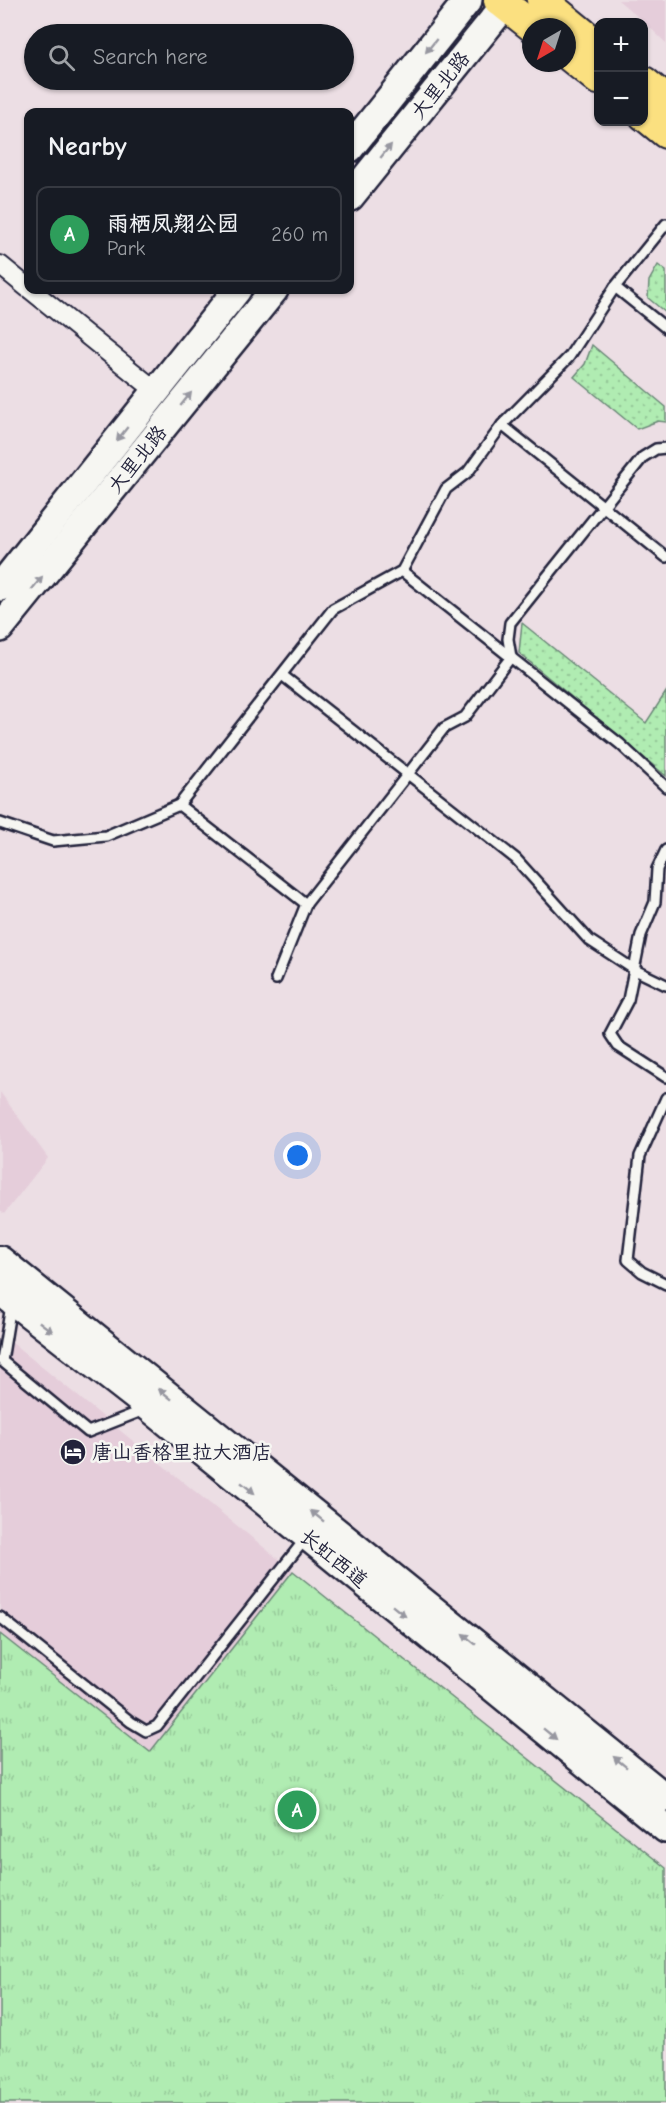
<!DOCTYPE html>
<html lang="en">
<head>
<meta charset="utf-8">
<style>
  :root { --surface:#171b24; --page:#242831; --text:#f1f3f6; --muted:#9ea1a6; --line:#363941; --accent:#db2777 }
  body { margin:0; font-family:"Comic Neue","LXGW WenKai TC",sans-serif; background:var(--page); color:var(--text) }
  .controls { position:absolute; right:18px; top:18px; display:grid; overflow:hidden; border-radius:12px; box-shadow:0 2px 4px #0004 }
  .controls button { width:54px; height:54px; display:grid; place-items:center; padding:0; border:0; border-bottom:2px solid var(--line); background:var(--surface); color:var(--text); font:30px sans-serif }
  .compass { position:absolute; left:522px; top:18px; width:54px; height:54px; border-radius:50%; background:var(--surface); box-shadow:0 2px 4px #0004; rotate:219deg }
  .you { position:absolute; left:298px; top:1156px; width:21px; height:21px; margin:-15px; border:4px solid #fff; border-radius:50%; background:#1a73e8; box-shadow:0 0 0 9px #1a73e833 }
  .badge { display:grid; place-items:center; width:39px; height:39px; border-radius:50%; background:var(--accent); color:#fff; font-size:20px; font-weight:700 }
  .pin { position:absolute; translate:-50% -50%; border:3px solid #fff; box-shadow:0 2px 6px #0006 }
  .list { margin:0; padding:0; list-style:none }
  h2 { display:flex; justify-content:space-between; align-items:center; height:78px; margin:0; padding:0 24px; font-size:26px }
  h2 small { font-size:20px; font-weight:400; color:var(--muted) }
  .list li { display:grid; grid-template-columns:39px 1fr auto; gap:18px; align-items:center; box-sizing:border-box; height:96px; margin:0 12px 12px; padding:0 12px; border:2px solid var(--line); border-radius:12px }
  .list b { display:block; font-size:22px; white-space:nowrap }
  .list p { margin:0; font-size:20px; white-space:nowrap; color:var(--muted) }
  .list em { font-size:20px; font-style:normal; color:var(--muted) }
  .icon { flex:none; width:33px; height:33px; fill:none; stroke:currentColor; stroke-width:2; stroke-linecap:round; stroke-linejoin:round }
  .map { position:relative; flex:none; width:666px; height:2103px; overflow:hidden }
  .search { position:absolute; background:var(--surface); box-shadow:0 2px 4px #0004; left:24px; top:24px; width:330px; height:66px; display:flex; align-items:center; gap:15px; box-sizing:border-box; padding:0 21px; border-radius:33px; color:var(--muted); font-size:22px }
  .panel { position:absolute; background:var(--surface); box-shadow:0 2px 4px #0004; left:24px; top:108px; width:330px; height:186px; border-radius:12px }
  .map>svg:first-child { display:block }
  .built { fill:#e5cdda }
  .grass { fill:url(#grass-tufts); stroke:#698776; stroke-width:1.5 }
  .garden { fill:url(#garden-dots); stroke:#698776; stroke-width:1.5 }
  .lines { fill:none; stroke-linecap:round; stroke-linejoin:round }
  .lane-casing { stroke:#22223b; stroke-width:14 }
  .street-casing { stroke:#22223b; stroke-width:22 }
  .secondary-casing { stroke:#22223b; stroke-width:32 }
  .primary-casing { stroke:#22223b; stroke-width:34 }
  .lane { stroke:#f6f6f2; stroke-width:9 }
  .street { stroke:#f6f6f2; stroke-width:18 }
  .secondary { stroke:#f6f6f2; stroke-width:27 }
  .primary { stroke:#fbe080; stroke-width:30 }
  .oneway { fill:#9797a0 }
  .labels { text-anchor:middle; stroke-width:5; stroke-linejoin:round; paint-order:stroke }
  .street-label { font-size:20px; fill:#22223b; stroke:#f6f6f2 }
  .poi-label { font-size:20px; fill:#22223b; stroke:#f6f6f2; text-anchor:start }
</style>
</head>
<body>
<div class="map">
<svg width="666" height="2103" viewBox="0 0 666 2103">
  <defs>
    <pattern id="grass-tufts" width="24" height="20" patternUnits="userSpaceOnUse" patternTransform="scale(1.5)"><rect width="24" height="20" fill="#b0ecb2"/><path d="M3 7l-1-3M5 7V3M7 7l1-3M15 17l-1-3M17 17v-4M19 17l1-3" fill="none" stroke="#97ca9a"/></pattern>
    <pattern id="garden-dots" width="8" height="8" patternUnits="userSpaceOnUse" patternTransform="scale(1.5)"><rect width="8" height="8" fill="#b0ecb2"/><path d="M2 2h.1M6 6h.1" fill="none" stroke="#97ca9a" stroke-width="1.8" stroke-linecap="round"/></pattern>
  </defs>
  <rect width="100%" height="100%" fill="#ecdee4"/>
  <filter id="ink" filterUnits="userSpaceOnUse"><feTurbulence type="fractalNoise" baseFrequency=".0167" numOctaves="2"/><feDisplacementMap in="SourceGraphic" scale="12" xChannelSelector="R" yChannelSelector="G"/><feConvolveMatrix kernelMatrix="1 2 1 2 8 2 1 2 1" color-interpolation-filters="sRGB"/></filter>
  <g filter="url(#ink)">
    <!-- built -->
    <g class="built">
      <polygon points="618,0 666,0 666,43 644,22"/>
      <polygon points="0,1092 48,1158 4,1214 0,1210"/>
      <polygon points="0,1333 293,1571 150,1752 0,1634"/>
    </g>
    <!-- grass -->
    <polygon class="grass" points="293,1571 666,1868 666,2103 0,2103 0,1634 150,1752"/>
    <!-- garden -->
    <g class="garden">
      <polygon points="658,265 666,271 666,313 648,298 649,281"/>
      <polygon points="592,345 666,407 666,422 658,421 637,429 574,377 585,364"/>
      <polygon points="522,623 646,723 666,692 666,776 519,653"/>
    </g>
    <g class="lines">
      <defs>
        <g id="lane">
          <polyline points="615,287 666,328"/>
          <polyline points="502,425 666,557"/>
          <polyline points="402,571 620,744 666,787"/>
          <polyline points="282,675 516,859 589,940 635,970 666,985"/>
          <polyline points="179,805 306,904"/>
          <polyline points="0,823 53,841 106,836 179,805 333,609 402,571 446,489 468,472 502,425 569,357 615,287 666,224"/>
          <polyline points="666,850 657,869 655,902 641,935 628,1000 610,1034 618,1046 666,1077"/>
          <polyline points="276,979 306,904 444,728 465,717 511,657 508,639 510,623 643,457 656,449 666,448"/>
          <polyline points="666,1098 640,1156 628,1260 642,1272 666,1284"/>
          <polyline points="11,1305 2,1361 88,1432 144,1410"/>
          <polyline points="0,1617 131,1722 146,1731 157,1726 306,1538"/>
        </g>
        <g id="street">
          <polyline points="0,265 28,288"/>
          <polyline points="31,290 156,391"/>
        </g>
        <g id="secondary">
          <polyline points="350,148 468,0"/>
          <polyline points="350,197 509,0"/>
          <polyline points="0,587 237,290"/>
          <polyline points="0,628 274,290"/>
          <polyline points="0,1260 666,1798"/>
          <polyline points="0,1291 150,1408 666,1829"/>
        </g>
        <g id="primary">
          <polyline points="499,0 533,27"/>
          <polyline points="542,0 598,46"/>
          <polyline points="567,54 598,79"/>
          <polyline points="644,82 666,100"/>
          <polyline points="644,115 666,133"/>
        </g>
      </defs>
      <!-- lane casing -->
      <use href="#lane" class="lane-casing"/>
      <!-- street casing -->
      <use href="#street" class="street-casing"/>
      <!-- secondary casing -->
      <use href="#secondary" class="secondary-casing"/>
      <!-- primary casing -->
      <use href="#primary" class="primary-casing"/>
      <!-- lane -->
      <use href="#lane" class="lane"/>
      <!-- street -->
      <use href="#street" class="street"/>
      <!-- secondary -->
      <use href="#secondary" class="secondary"/>
      <!-- primary -->
      <use href="#primary" class="primary"/>
    </g>
    <!-- one-way arrows -->
    <defs><path id="oneway-solid" d="M-6-.8H1V-3.2L6.5 0L1 3.2V.8H-6Z" transform="scale(1.5)"/></defs>
    <g class="oneway">
      <use href="#oneway-solid" transform="translate(431 46) rotate(129)"/>
      <use href="#oneway-solid" transform="translate(386 151) rotate(-51)"/>
      <use href="#oneway-solid" transform="translate(186 399) rotate(-51)"/>
      <use href="#oneway-solid" transform="translate(122 434) rotate(129)"/>
      <use href="#oneway-solid" transform="translate(37 583) rotate(-51)"/>
      <use href="#oneway-solid" transform="translate(46 1327) rotate(38)"/>
      <use href="#oneway-solid" transform="translate(165 1394) rotate(-141)"/>
      <use href="#oneway-solid" transform="translate(248 1488) rotate(39)"/>
      <use href="#oneway-solid" transform="translate(317 1516) rotate(-141)"/>
      <use href="#oneway-solid" transform="translate(399 1611) rotate(39)"/>
      <use href="#oneway-solid" transform="translate(469 1639) rotate(-141)"/>
      <use href="#oneway-solid" transform="translate(550 1734) rotate(39)"/>
      <use href="#oneway-solid" transform="translate(620 1762) rotate(-141)"/>
    </g>
  </g>
  <!-- icons -->
  <defs>
    <symbol id="hotel-disc" viewBox="-11 -11 22 22"><circle r="9.5" fill="#22223b" stroke="#f6f6f2"/><path d="M-6-4.5h1.5V1H6V5H4.5V3h-9V5H-6ZM-4 0a1.8 1.8 0 1 1 3.6 0ZM.5 0V-2.5h3Q6-2.5 6 0Z" fill="#fff"/></symbol>
  </defs>
  <g fill-rule="evenodd">
    <use href="#hotel-disc" x="58" y="1437" width="30" height="30"/>
  </g>
  <g class="labels">
    <!-- street labels -->
    <g class="street-label">
      <text transform="translate(440 85) rotate(-51)" y="7">大里北路</text>
      <text transform="translate(137 459) rotate(-51)" y="7">大里北路</text>
      <text transform="translate(334 1558) rotate(39)" y="7">长虹西道</text>
    </g>
    <!-- poi labels -->
    <g class="poi-label">
      <text x="92" y="1459">唐山香格里拉大酒店</text>
    </g>
  </g>
</svg>
<div class="controls">
<button>+</button>
<button>−</button>
</div>
<svg class="compass" viewBox="-18 -18 36 36"><path d="M0-13l5 13h-10z" fill="#e53935"/><path d="M0 13l5-13h-10z" fill="#9ea1a6"/></svg>
<div class="you"></div>
<div class="pin badge" style="left:297px;top:1810px;background:#2e9e5b">A</div>
<div class="search"><svg class="icon" aria-label="search" viewBox="0 0 24 24"><circle cx="10" cy="10" r="6"/><path d="M15 15l6 6"/></svg>Search here</div>
<section class="panel">
<h2>Nearby<small></small></h2>
<ul class="list">
<li><span class="badge" style="background:#2e9e5b">A</span><div><b>雨栖凤翔公园</b><p>Park</p></div><em>260 m</em></li>
</ul>
</section>
</div>
</body>
</html>
